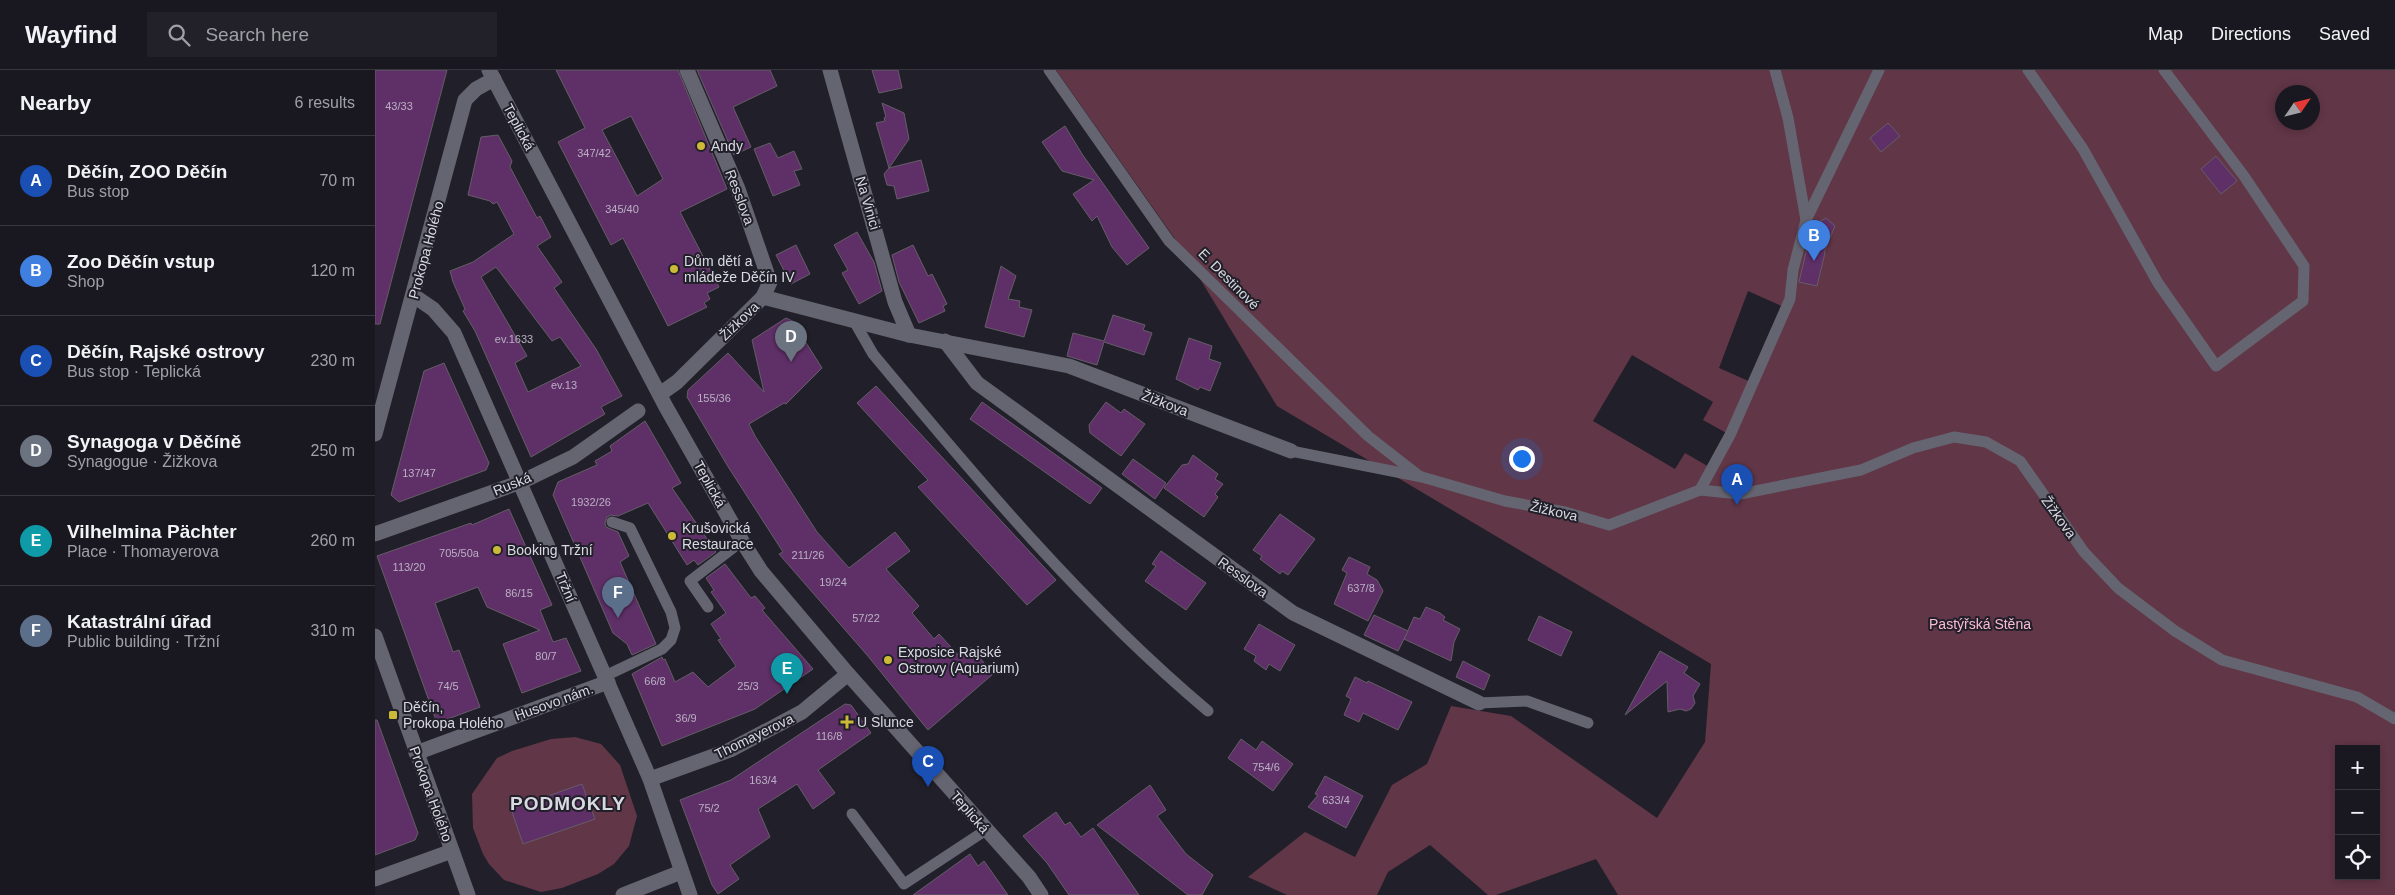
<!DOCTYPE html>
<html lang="en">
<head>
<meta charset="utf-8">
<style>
  :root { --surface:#191820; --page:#222129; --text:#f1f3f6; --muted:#9fa0a5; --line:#37373e; --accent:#1a73e8 }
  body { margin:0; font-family:Arial,sans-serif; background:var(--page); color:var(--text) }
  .controls { position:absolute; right:15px; bottom:15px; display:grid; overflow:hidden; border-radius:0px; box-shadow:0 2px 8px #0003 }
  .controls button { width:45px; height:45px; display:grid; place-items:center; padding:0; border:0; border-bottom:1px solid var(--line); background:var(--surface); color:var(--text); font:25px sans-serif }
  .compass { position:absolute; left:1900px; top:15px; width:45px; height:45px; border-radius:50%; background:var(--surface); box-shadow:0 2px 8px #0003; rotate:55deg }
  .you { position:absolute; left:1146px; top:388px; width:18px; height:18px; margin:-12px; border:4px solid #fff; border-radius:50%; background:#1a73e8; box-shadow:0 0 0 8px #1a73e833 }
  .badge { display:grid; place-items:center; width:32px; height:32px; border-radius:50%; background:var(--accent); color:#fff; font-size:16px; font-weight:700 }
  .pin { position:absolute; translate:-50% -41px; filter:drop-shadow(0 1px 2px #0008) }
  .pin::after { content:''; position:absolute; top:26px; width:18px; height:15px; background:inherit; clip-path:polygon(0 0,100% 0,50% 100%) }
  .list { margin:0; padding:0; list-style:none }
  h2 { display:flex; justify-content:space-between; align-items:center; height:65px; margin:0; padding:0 20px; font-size:21px }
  h2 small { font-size:16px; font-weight:400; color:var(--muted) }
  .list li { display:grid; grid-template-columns:32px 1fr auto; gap:15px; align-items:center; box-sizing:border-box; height:90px; padding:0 20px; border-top:1px solid var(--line) }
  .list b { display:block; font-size:19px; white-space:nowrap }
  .list p { margin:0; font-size:16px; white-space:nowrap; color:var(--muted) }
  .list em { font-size:16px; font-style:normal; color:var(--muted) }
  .icon { flex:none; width:28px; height:28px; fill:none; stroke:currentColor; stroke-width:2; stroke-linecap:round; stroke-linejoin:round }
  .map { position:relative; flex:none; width:2020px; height:825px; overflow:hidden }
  header { display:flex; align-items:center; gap:30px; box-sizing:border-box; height:70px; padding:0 25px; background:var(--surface); border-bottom:1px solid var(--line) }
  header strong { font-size:24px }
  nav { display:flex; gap:28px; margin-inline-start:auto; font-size:18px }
  .search { width:350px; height:45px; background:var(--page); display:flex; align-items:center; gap:12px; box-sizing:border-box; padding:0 18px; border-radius:0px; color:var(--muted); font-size:19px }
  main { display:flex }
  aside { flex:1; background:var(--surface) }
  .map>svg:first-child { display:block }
  .green { fill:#613647; fill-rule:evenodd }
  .building { fill:#5f3068; stroke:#655d67; fill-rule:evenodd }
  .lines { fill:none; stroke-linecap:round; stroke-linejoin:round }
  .lane { stroke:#656571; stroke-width:11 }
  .street { stroke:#656571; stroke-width:15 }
  .poi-dot { fill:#cdb938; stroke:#21202a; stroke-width:2 }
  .labels { text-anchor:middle; stroke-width:4; stroke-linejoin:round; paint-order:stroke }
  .number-label { font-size:11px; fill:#bab0c3 }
  .street-label { font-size:14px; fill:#d9dae1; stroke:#21202a }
  .poi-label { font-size:14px; fill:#d9dae1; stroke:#21202a; text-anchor:start }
  .park-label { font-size:14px; fill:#fdbbd3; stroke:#21202a }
  .district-label { font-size:19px; font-weight:bold; letter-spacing:1px; fill:#d9dae1; stroke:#21202a }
</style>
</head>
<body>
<header>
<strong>Wayfind</strong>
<div class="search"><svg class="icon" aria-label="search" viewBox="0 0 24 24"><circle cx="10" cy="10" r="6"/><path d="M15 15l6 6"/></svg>Search here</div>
<nav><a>Map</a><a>Directions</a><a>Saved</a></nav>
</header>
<main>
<aside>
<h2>Nearby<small>6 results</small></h2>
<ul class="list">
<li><span class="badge" style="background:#1a4fb4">A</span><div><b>Děčín, ZOO Děčín</b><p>Bus stop</p></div><em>70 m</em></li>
<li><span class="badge" style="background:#3f7fe0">B</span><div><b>Zoo Děčín vstup</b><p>Shop</p></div><em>120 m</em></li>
<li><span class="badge" style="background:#1a4fb4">C</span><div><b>Děčín, Rajské ostrovy</b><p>Bus stop · Teplická</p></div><em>230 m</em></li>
<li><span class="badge" style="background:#6b7280">D</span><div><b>Synagoga v Děčíně</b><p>Synagogue · Žižkova</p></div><em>250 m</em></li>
<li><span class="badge" style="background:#0f9aa8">E</span><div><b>Vilhelmina Pächter</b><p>Place · Thomayerova</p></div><em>260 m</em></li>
<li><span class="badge" style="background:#5c6f8a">F</span><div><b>Katastrální úřad</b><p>Public building · Tržní</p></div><em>310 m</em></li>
</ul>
</aside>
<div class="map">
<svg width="2020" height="825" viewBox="0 0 2020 825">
  <rect width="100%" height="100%" fill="#21202a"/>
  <!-- green -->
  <g class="green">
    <path d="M681 0H2020V825H1243L1221 789 1121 825H1113L1055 775 1013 802 1002 825H912L873 807 930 762 980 787 1017 715 1052 694 1076 636 1136 646 1282 748 1330 672 1336 594 902 336 807 179ZM1908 22H1938V52H1908ZM1373 221 1411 238 1378 313 1344 298ZM1257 285 1338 332 1328 350 1355 365 1336 398 1310 383 1300 399 1218 351ZM1964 679H2001V806H1964Z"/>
    <polygon points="200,667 226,674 245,695 262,746 254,776 239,794 223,804 187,818 166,822 129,810 114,794 108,784 98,758 97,724 122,688 137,681 176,669"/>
  </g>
  <!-- building -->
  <g class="building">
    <polygon points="0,0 72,0 5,254 0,254"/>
    <path d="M181 0H303L352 119 305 142 344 217 332 223 335 229 329 233 332 237 293 256 248 168 236 175 183 72 210 58ZM256 46 288 109 262 126 227 60Z"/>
    <polygon points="322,0 395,0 402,16 358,37 376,77 359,85"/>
    <polygon points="497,0 523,0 527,18 504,23"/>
    <polygon points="507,33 529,43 534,69 514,98 546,90 554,121 522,129 519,116 512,115 509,104 514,98 501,53 510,51 509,48 511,47"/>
    <polygon points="1513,53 1525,66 1506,82 1495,68"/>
    <polygon points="690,56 707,84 774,178 752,195 737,177 722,146 717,151 698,124 719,110 687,101 667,72"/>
    <path d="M123 65 137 91 135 97 162 148 165 146 176 167 162 176 187 212 179 218 221 279 247 326 226 337 230 344 156 387 100 261 88 241 90 239 78 212 75 201 98 192 139 164 122 132 118 134 115 131 93 125 106 67ZM121 197 177 271 185 267 206 296 153 322 140 293 152 286 106 207Z"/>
    <polygon points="395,73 403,88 419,81 427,99 419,101 425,115 398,126 379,79"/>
    <polygon points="1841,86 1862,111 1846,124 1826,99"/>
    <polygon points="1451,148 1460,156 1449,182 1450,183 1442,216 1424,212 1432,178 1444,181 1440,154"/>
    <polygon points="482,162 499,192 507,221 484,234 467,203 473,200 459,175"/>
    <polygon points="421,175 435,204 416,214 401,185"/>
    <polygon points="538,175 553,206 557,204 572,234 568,236 570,241 544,253 524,212 517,185"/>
    <polygon points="626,196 641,206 633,229 645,231 644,237 657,240 649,267 610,257"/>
    <polygon points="738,245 770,255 768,260 777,263 769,285 729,272 722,295 692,286 698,263 729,271"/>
    <polygon points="411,248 424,254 423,260 447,298 411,334 409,333 374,354 380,366 442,462 474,498 520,462 535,481 511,499 544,536 537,543 559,569 564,564 585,587 596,577 618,604 553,660 492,585 404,484 408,482 352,395 312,327 313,320 353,283 389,322 377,270"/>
    <polygon points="814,268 837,276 834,289 846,293 835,321 825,317 823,320 801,309"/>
    <polygon points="69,293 114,393 111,400 24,432 16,425 49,301"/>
    <polygon points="501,316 681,510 652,535 543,417 553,410 482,333"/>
    <polygon points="607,332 727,418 715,434 595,349"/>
    <polygon points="731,332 746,343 749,339 770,354 746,386 715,363 714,355"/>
    <polygon points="270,351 306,413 297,418 341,482 323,495 319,490 312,495 273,433 243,446 236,445 232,447 230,453 231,457 243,462 254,486 245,492 281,574 257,585 252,574 238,563 178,425 183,412 222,395 220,391 237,381 235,376"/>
    <polygon points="818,385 843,404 840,409 848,414 840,424 843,427 829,447 789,418 807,395 813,394"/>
    <polygon points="758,389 791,413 780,429 747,404"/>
    <polygon points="134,439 177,535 165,540 178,572 191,568 206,601 147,623 128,574 165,560 112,537 103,517 60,533 78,582 84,580 105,637 62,653 2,486 96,453 97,455"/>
    <polygon points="905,444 940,469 913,505 907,501 905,504 885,489 887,486 878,480"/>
    <polygon points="786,481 831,513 811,540 770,511 781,496 777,494"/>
    <polygon points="974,487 995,497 992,504 1002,510 1008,521 993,551 959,534 972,503 967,500"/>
    <polygon points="350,494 376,528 380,526 390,538 387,540 438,599 380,639 287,676 257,604 287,587 288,590 290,589 300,612 318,602 333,617 361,596 343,570 346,569 336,554 351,543 336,522 339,520 331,508"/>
    <polygon points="1051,537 1065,543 1070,547 1068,550 1085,559 1079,572 1076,591 1029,569 1039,547 1045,549"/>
    <polygon points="999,545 1033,561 1023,581 989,565"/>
    <polygon points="1164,546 1197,562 1186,586 1153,570"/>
    <polygon points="884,554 920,575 905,601 894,594 891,600 879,591 881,586 869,579"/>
    <polygon points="1285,581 1313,597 1309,603 1325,614 1318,626 1320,633 1316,639 1311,641 1305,639 1293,642 1292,611 1250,645"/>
    <polygon points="1088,591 1115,605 1109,620 1081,607"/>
    <polygon points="980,607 992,613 993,611 1037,632 1023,660 988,643 984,652 969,645 976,629 971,626"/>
    <polygon points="470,634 476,635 496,663 443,700 460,723 438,739 422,714 383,739 395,767 355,795 364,809 343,824 337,815 305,730 356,710"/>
    <polygon points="0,650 2,650 43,763 40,770 0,785"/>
    <polygon points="866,669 881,680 887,671 918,694 898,721 853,688"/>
    <polygon points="950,706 988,726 971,758 933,737 943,725 940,724"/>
    <polygon points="207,714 220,749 148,774 136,739"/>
    <polygon points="775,715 791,740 782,746 811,784 838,805 827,825 813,825 722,755"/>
    <polygon points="681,742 690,755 695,752 706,767 718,758 764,825 694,825 672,793 648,766"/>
    <polygon points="595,784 603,796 609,791 633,825 538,825"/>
  </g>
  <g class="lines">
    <!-- lane -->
    <g class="lane">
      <polyline points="674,0 794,171 993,366 1043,405"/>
      <polyline points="1653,0 1708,79 1783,213 1841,296 1928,231 1929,196 1869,106 1789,0"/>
      <polyline points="1431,150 1504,0"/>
      <path d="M479 251 498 284C602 409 708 536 833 641"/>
      <polyline points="916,381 1047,407 1130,431 1190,442 1234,455 1325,420 1365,424 1486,400 1538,378 1579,367 1611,372 1645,391 1709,482 1743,518 1800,561 1847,590 1982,627 2020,649"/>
      <polyline points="1325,420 1355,365 1415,229 1418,200 1431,150 1413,48 1400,0"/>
      <polyline points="333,537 315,511 367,471"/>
      <polyline points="230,606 287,579 296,570 300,558 296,542 255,458 237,452"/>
      <polyline points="1104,633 1152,631 1213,653"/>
      <polyline points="477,744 529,814 611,760"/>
    </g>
    <!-- street -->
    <g class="street">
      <polyline points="114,0 291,337 367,471 386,501 473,604 654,807 666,825"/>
      <polyline points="312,0 363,119 395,212 388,227"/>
      <polyline points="455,0 520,232 534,265"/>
      <polyline points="39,226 58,239 79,263 275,709 315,825"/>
      <polyline points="570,271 602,313 918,543 1104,633"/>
      <polyline points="285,324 302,312 388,227 534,265 694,296 916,381"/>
      <polyline points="0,364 90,30 101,19 119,9"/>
      <polyline points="0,464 146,412 198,387 263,341"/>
      <polyline points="0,566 93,825"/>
      <polyline points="41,683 233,612"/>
      <polyline points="275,709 355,680 427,642 473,604"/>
      <polyline points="0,809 77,781"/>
      <polyline points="248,825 306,802"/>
    </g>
  </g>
  <!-- markers -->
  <g class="poi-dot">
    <circle cx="326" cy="76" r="5"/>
    <circle cx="299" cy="199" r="5"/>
    <circle cx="297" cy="466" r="5"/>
    <circle cx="122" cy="480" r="5"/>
    <circle cx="513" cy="590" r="5"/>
    <rect x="13" y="640" width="10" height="10" rx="2.5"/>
    <path d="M469.5 644.5h5v5h5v5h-5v5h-5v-5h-5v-5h5z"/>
  </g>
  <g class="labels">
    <!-- number labels -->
    <g class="number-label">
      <text x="24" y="40">43/33</text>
      <text x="219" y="87">347/42</text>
      <text x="247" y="143">345/40</text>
      <text x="139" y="273">ev.1633</text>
      <text x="189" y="319">ev.13</text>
      <text x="339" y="332">155/36</text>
      <text x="44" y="407">137/47</text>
      <text x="216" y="436">1932/26</text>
      <text x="84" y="487">705/50a</text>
      <text x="433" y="489">211/26</text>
      <text x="34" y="501">113/20</text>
      <text x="458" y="516">19/24</text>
      <text x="986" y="522">637/8</text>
      <text x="144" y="527">86/15</text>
      <text x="491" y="552">57/22</text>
      <text x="171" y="590">80/7</text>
      <text x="280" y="615">66/8</text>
      <text x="73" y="620">74/5</text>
      <text x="373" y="620">25/3</text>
      <text x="311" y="652">36/9</text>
      <text x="454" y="670">116/8</text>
      <text x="891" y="701">754/6</text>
      <text x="388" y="714">163/4</text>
      <text x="961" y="734">633/4</text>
      <text x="334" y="742">75/2</text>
    </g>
    <!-- street labels -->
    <g class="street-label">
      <text transform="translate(144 57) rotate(62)" y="5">Teplická</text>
      <text transform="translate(365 127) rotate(69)" y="5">Resslova</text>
      <text transform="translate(493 133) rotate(74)" y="5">Na Vinici</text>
      <text transform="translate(51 180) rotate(-75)" y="5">Prokopa Holého</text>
      <text transform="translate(854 209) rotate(45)" y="5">E. Destinové</text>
      <text transform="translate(364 251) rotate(-44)" y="5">Žižkova</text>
      <text transform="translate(790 333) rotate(21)" y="5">Žižkova</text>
      <text transform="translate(137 414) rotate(-22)" y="5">Ruská</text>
      <text transform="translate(335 414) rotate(61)" y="5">Teplická</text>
      <text transform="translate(1179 441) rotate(13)" y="5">Žižkova</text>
      <text transform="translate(1684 447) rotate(54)" y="5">Žižkova</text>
      <text transform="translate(868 507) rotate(36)" y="5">Resslova</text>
      <text transform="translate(191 517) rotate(67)" y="5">Tržní</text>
      <text transform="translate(179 632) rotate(-20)" y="5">Husovo nám.</text>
      <text transform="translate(379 666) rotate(-26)" y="5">Thomayerova</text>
      <text transform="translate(56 724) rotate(70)" y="5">Prokopa Holého</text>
      <text transform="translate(595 742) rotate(49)" y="5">Teplická</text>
    </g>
    <!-- poi labels -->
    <g class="poi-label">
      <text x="336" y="81">Andy</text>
      <text x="309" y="196">Dům dětí a<tspan x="309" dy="16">mládeže Děčín IV</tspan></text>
      <text x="307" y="463">Krušovická<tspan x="307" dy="16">Restaurace</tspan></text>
      <text x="132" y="485">Booking Tržní</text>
      <text x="523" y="587">Exposice Rajské<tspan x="523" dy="16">Ostrovy (Aquarium)</tspan></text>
      <text x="28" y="642">Děčín,<tspan x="28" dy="16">Prokopa Holého</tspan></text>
      <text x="482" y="657">U Slunce</text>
    </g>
    <!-- park labels -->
    <g class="park-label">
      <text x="1605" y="559">Pastýřská Stěna</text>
    </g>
    <!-- district labels -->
    <g class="district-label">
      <text x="193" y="740">PODMOKLY</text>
    </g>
  </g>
</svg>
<div class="controls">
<button>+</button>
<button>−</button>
<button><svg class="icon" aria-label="locate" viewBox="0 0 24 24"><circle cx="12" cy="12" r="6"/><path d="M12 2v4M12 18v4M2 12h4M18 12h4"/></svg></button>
</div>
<svg class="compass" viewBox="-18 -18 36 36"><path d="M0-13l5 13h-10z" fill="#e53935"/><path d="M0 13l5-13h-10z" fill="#9fa0a5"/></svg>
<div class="you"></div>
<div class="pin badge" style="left:1362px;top:435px;background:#1a4fb4">A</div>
<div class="pin badge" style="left:1439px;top:191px;background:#3f7fe0">B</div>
<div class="pin badge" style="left:553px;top:717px;background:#1a4fb4">C</div>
<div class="pin badge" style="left:416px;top:292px;background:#6b7280">D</div>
<div class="pin badge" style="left:412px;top:624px;background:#0f9aa8">E</div>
<div class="pin badge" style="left:243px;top:548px;background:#5c6f8a">F</div>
</div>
</main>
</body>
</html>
